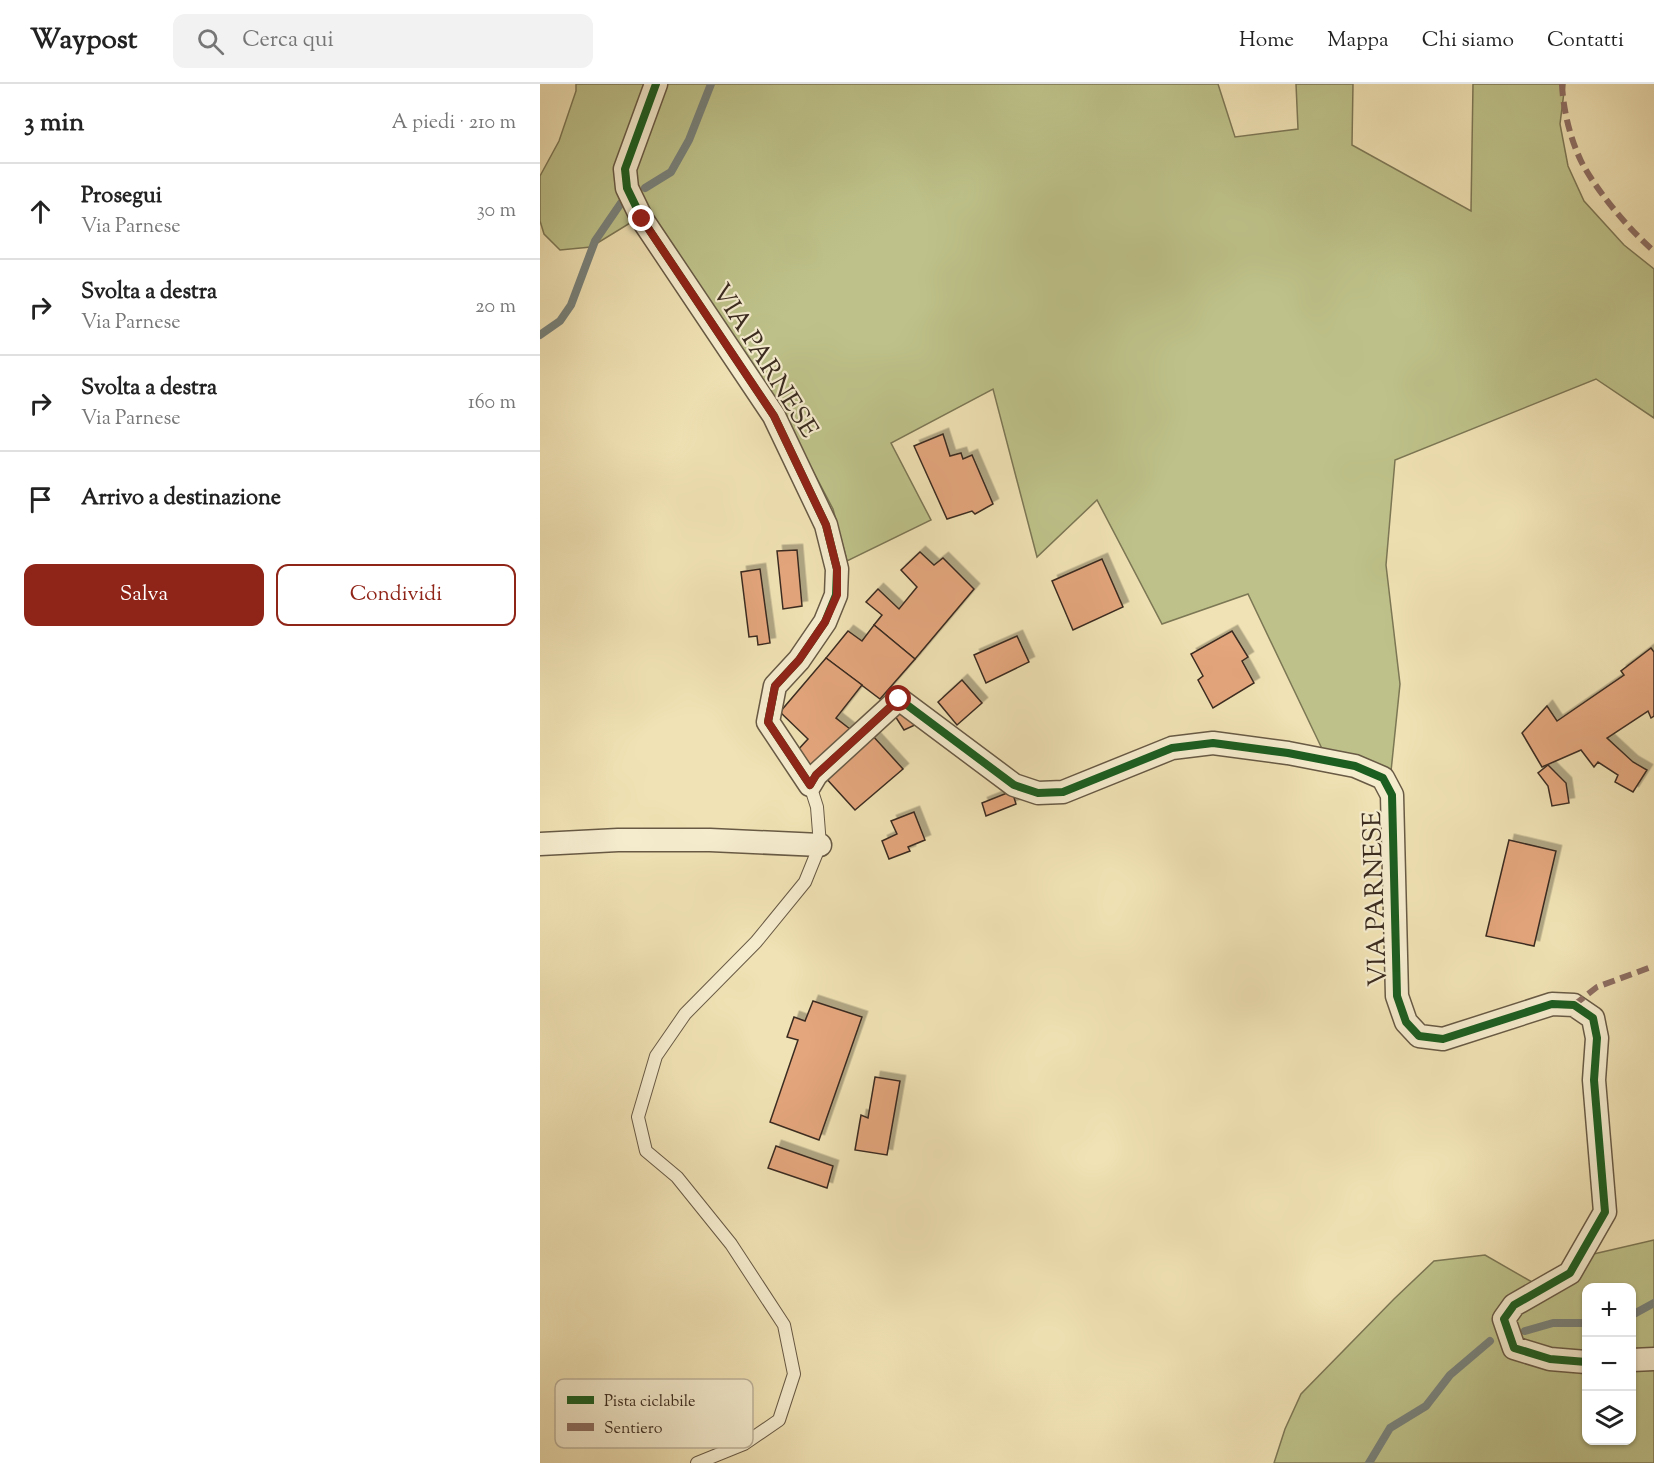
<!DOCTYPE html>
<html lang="it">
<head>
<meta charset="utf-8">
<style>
  :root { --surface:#fff; --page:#f2f2f2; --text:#222; --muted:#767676; --line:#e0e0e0; --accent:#8f2418 }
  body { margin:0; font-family:"Sorts Mill Goudy",serif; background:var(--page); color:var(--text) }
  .controls { position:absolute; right:18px; bottom:18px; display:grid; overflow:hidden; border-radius:12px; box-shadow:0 2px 4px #0004 }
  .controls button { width:54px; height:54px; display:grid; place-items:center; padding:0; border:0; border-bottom:2px solid var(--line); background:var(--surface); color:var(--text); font:30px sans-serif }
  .stop { position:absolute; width:18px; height:18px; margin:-14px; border:4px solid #8f2418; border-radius:50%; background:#fff }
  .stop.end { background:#8f2418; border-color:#fff; box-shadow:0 2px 6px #0008 }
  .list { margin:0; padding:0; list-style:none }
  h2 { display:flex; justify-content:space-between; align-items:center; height:78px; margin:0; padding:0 24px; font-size:26px }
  h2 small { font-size:20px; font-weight:400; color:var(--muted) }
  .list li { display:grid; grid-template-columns:39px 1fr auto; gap:18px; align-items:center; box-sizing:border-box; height:96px; padding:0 24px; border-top:2px solid var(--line) }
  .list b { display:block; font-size:22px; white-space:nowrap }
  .list p { margin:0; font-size:20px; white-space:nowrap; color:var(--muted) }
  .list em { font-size:20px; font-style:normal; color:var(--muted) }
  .actions { display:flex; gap:12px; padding:18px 24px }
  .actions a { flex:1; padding:14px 0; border:2px solid var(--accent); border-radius:12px; text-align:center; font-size:21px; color:var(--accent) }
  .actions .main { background:var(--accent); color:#fff }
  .icon { flex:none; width:33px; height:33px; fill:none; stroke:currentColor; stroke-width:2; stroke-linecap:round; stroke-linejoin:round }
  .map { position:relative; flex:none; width:1114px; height:1379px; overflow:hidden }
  header { display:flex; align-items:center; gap:36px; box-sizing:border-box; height:84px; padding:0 30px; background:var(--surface); border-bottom:2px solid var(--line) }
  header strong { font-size:28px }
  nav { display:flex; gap:33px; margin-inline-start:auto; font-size:21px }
  .search { width:420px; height:54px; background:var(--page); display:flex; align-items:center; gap:15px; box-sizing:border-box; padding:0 21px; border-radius:12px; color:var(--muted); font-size:22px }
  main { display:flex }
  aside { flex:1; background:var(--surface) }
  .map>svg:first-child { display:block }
  .green { fill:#bec28a; stroke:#7c7755; stroke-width:1.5; fill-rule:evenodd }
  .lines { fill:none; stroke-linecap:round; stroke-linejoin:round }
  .stream { stroke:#78827c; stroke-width:8 }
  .building { fill:#e4a67d; stroke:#3b2c20; stroke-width:1.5; filter:url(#shadow) }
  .service-casing { stroke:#685a45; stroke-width:14 }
  .minor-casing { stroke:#685a45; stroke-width:25 }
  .service { stroke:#f5ecce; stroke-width:12 }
  .minor { stroke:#f5ecce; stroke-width:22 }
  .quiet { stroke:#8d6e63; stroke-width:6; stroke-dasharray:12 6; stroke-linecap:butt }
  .cycleway-casing { stroke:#f5ecce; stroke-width:11 }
  .cycleway { stroke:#1b5e20; stroke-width:8 }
  .route { stroke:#8f2418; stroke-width:8 }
  .labels { text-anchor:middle; stroke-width:4.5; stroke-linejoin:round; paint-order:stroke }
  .street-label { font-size:26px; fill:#3b2c20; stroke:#f5ecce }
  .key { fill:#f5ecce; stroke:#bdb29a; stroke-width:1.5 }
  .key-label { font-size:16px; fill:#3b2c20 }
</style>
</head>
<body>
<header>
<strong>Waypost</strong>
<div class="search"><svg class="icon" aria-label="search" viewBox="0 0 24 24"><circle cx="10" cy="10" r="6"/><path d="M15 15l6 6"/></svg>Cerca qui</div>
<nav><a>Home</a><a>Mappa</a><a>Chi siamo</a><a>Contatti</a></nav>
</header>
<main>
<aside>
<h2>3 min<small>A piedi · 210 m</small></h2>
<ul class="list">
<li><svg class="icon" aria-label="ahead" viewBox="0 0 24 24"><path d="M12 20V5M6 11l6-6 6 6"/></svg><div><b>Prosegui</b><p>Via Parnese</p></div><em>30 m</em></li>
<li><svg class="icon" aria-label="right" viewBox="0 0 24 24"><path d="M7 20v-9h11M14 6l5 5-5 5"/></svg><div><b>Svolta a destra</b><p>Via Parnese</p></div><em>20 m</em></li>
<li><svg class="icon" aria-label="right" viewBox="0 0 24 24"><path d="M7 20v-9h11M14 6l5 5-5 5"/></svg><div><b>Svolta a destra</b><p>Via Parnese</p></div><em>160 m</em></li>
<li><svg class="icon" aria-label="arrive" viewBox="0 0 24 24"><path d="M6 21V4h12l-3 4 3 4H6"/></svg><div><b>Arrivo a destinazione</b></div></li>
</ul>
<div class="actions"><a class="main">Salva</a><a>Condividi</a></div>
</aside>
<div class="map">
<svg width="1114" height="1379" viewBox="0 0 1114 1379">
  <defs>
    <filter id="shadow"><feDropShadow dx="5.5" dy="-5.5" stdDeviation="0" flood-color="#0004"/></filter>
  </defs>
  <rect width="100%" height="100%" fill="#f0e2b4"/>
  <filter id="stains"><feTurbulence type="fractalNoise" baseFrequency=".00333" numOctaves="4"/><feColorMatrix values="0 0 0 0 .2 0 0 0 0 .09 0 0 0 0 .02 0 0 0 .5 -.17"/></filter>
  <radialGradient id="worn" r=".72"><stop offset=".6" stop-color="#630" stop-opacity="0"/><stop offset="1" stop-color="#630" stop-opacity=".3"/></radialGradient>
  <!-- green -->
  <g class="green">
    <polygon points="36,0 678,0 695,53 758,45 756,0 813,0 812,61 931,127 933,0 1025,0 1020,40 1028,82 1044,117 1084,161 1114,185 1114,334 1056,295 855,376 846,481 860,600 850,697 785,671 708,510 622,540 557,416 497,473 453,305 351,359 391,436 307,477 293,425 265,372 103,131 51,163 20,166 4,150 0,137 0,92 19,57 36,7"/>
    <path d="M1114 1156V1379H734L745 1345 761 1310 854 1215 894 1177 945 1171 1004 1205 1045 1172ZM1046 1204H1092V1356H1046Z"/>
  </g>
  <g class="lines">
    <!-- stream -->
    <g class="stream">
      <polyline points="105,104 131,88 149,56 171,0"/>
      <polyline points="0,251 20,237 31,221 55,157 81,119"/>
      <polyline points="1092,1231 1114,1219"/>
      <polyline points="985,1247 1013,1239 1046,1239"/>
      <polyline points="829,1379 850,1344 886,1322 910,1291 950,1257"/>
    </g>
  </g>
  <!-- building -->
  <g class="building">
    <polygon points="403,350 410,372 421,369 423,375 432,371 453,420 435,430 432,427 407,435 374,362"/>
    <polygon points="257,466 262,522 243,525 237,467"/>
    <polygon points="380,468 394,481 403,474 434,505 375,575 334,541 342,531 326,518 338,505 359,525 377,503 361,486"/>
    <polygon points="562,475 583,523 533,546 512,497"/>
    <polygon points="220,485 230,559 218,561 217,552 209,553 201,488"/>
    <polygon points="334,541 375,575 340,615 286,574 308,547 322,557"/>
    <polygon points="692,547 708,573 702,577 714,599 673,624 658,596 663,592 651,570"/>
    <polygon points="477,552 489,578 446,599 434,571"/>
    <polygon points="1111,564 1114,568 1114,632 1111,634 1108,627 1067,654 1093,678 1107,686 1093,708 1075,698 1078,691 1058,678 1054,683 1041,666 1002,683 982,649 1007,622 1017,637 1084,591 1081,587"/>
    <polygon points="286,574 322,601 296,634 310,645 273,685 256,668 268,655 240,628"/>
    <polygon points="422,596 442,619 417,641 398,618"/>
    <polygon points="365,624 375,641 364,646 355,632"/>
    <polygon points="332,651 363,685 315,726 284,692"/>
    <polygon points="1008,681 1026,699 1029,719 1012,722 1008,702 998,689"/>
    <polygon points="472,707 476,720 446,732 442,719"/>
    <polygon points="374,728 385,756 368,763 370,767 349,775 342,757 357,750 351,737"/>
    <polygon points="969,756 1016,767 994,862 946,852"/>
    <polygon points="273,917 322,933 279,1056 230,1038 258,956 247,953 254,933 265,937"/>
    <polygon points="335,993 360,997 347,1071 315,1066 321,1031 328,1034"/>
    <polygon points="236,1062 293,1082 287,1104 228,1084"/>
  </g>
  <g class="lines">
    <defs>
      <polyline id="service" points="157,1379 204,1360 239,1336 254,1290 244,1241 191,1160 137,1093 106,1067 98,1033 116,972 145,930 216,858 265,798 280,761 277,723 270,701"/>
      <g id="minor">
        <polyline points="116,0 85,85 87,104 102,135 234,332 286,441 297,485 296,511 285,538 259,576 235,602 228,638 270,701 276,691 359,615 474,701 498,709 523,708 632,664 673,659 748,669 815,682 843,694 852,711 857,912 866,938 879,952 903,955 1012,920 1034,921 1053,934 1057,954 1054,996 1065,1128 1030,1189 974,1221 964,1235 974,1264 1010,1275 1046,1278"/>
        <polyline points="0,760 78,756 170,756 280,761"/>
        <polyline points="1092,1276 1114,1275"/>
      </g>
    </defs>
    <!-- service casing -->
    <use href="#service" class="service-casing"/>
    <!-- minor casing -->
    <use href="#minor" class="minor-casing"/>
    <!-- service -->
    <use href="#service" class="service"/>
    <!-- minor -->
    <use href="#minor" class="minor"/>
    <!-- quiet -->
    <g class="quiet">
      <path d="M1022 0C1023 25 1030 54 1041 77 1055 105 1090 147 1114 167"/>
      <polyline points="1034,921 1057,903 1114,882"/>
    </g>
    <defs>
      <polyline id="cycleway" points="116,0 85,85 87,104 102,135 234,332 286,441 297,485 296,511 285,538 259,576 235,602 228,638 270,701 276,691 359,615 474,701 498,709 523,708 632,664 673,659 748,669 815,682 843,694 852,711 857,912 866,938 879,952 903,955 1012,920 1034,921 1053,934 1057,954 1054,996 1065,1128 1030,1189 974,1221 964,1235 974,1264 1010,1275 1046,1278"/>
    </defs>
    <!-- cycleway casing -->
    <use href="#cycleway" class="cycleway-casing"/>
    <!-- cycleway -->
    <use href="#cycleway" class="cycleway"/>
  </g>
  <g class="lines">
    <!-- route -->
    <polyline class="route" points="102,135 234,332 286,441 297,485 297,511 285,538 259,576 235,602 228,638 270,701 276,691 359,615"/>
  </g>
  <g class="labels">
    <!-- street labels -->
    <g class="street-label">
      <text transform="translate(226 276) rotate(58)" y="9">VIA PARNESE</text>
      <text transform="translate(834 815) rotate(-92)" y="9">VIA PARNESE</text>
    </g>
  </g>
  <!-- legend -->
  <rect x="15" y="1295" width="198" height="69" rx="9" class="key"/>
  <rect x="27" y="1312" width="27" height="8" fill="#1b5e20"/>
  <rect x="27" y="1339" width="27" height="8" fill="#8d6e63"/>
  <g class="key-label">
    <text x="64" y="1322">Pista ciclabile</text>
    <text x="64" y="1349">Sentiero</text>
  </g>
  <rect width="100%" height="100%" filter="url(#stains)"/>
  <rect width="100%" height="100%" fill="url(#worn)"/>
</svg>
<div class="controls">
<button>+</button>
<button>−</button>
<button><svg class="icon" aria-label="layers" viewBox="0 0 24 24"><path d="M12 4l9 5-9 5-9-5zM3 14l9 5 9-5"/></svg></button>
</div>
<div class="stop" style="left:359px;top:615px"></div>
<div class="stop end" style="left:102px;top:135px"></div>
</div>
</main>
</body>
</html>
